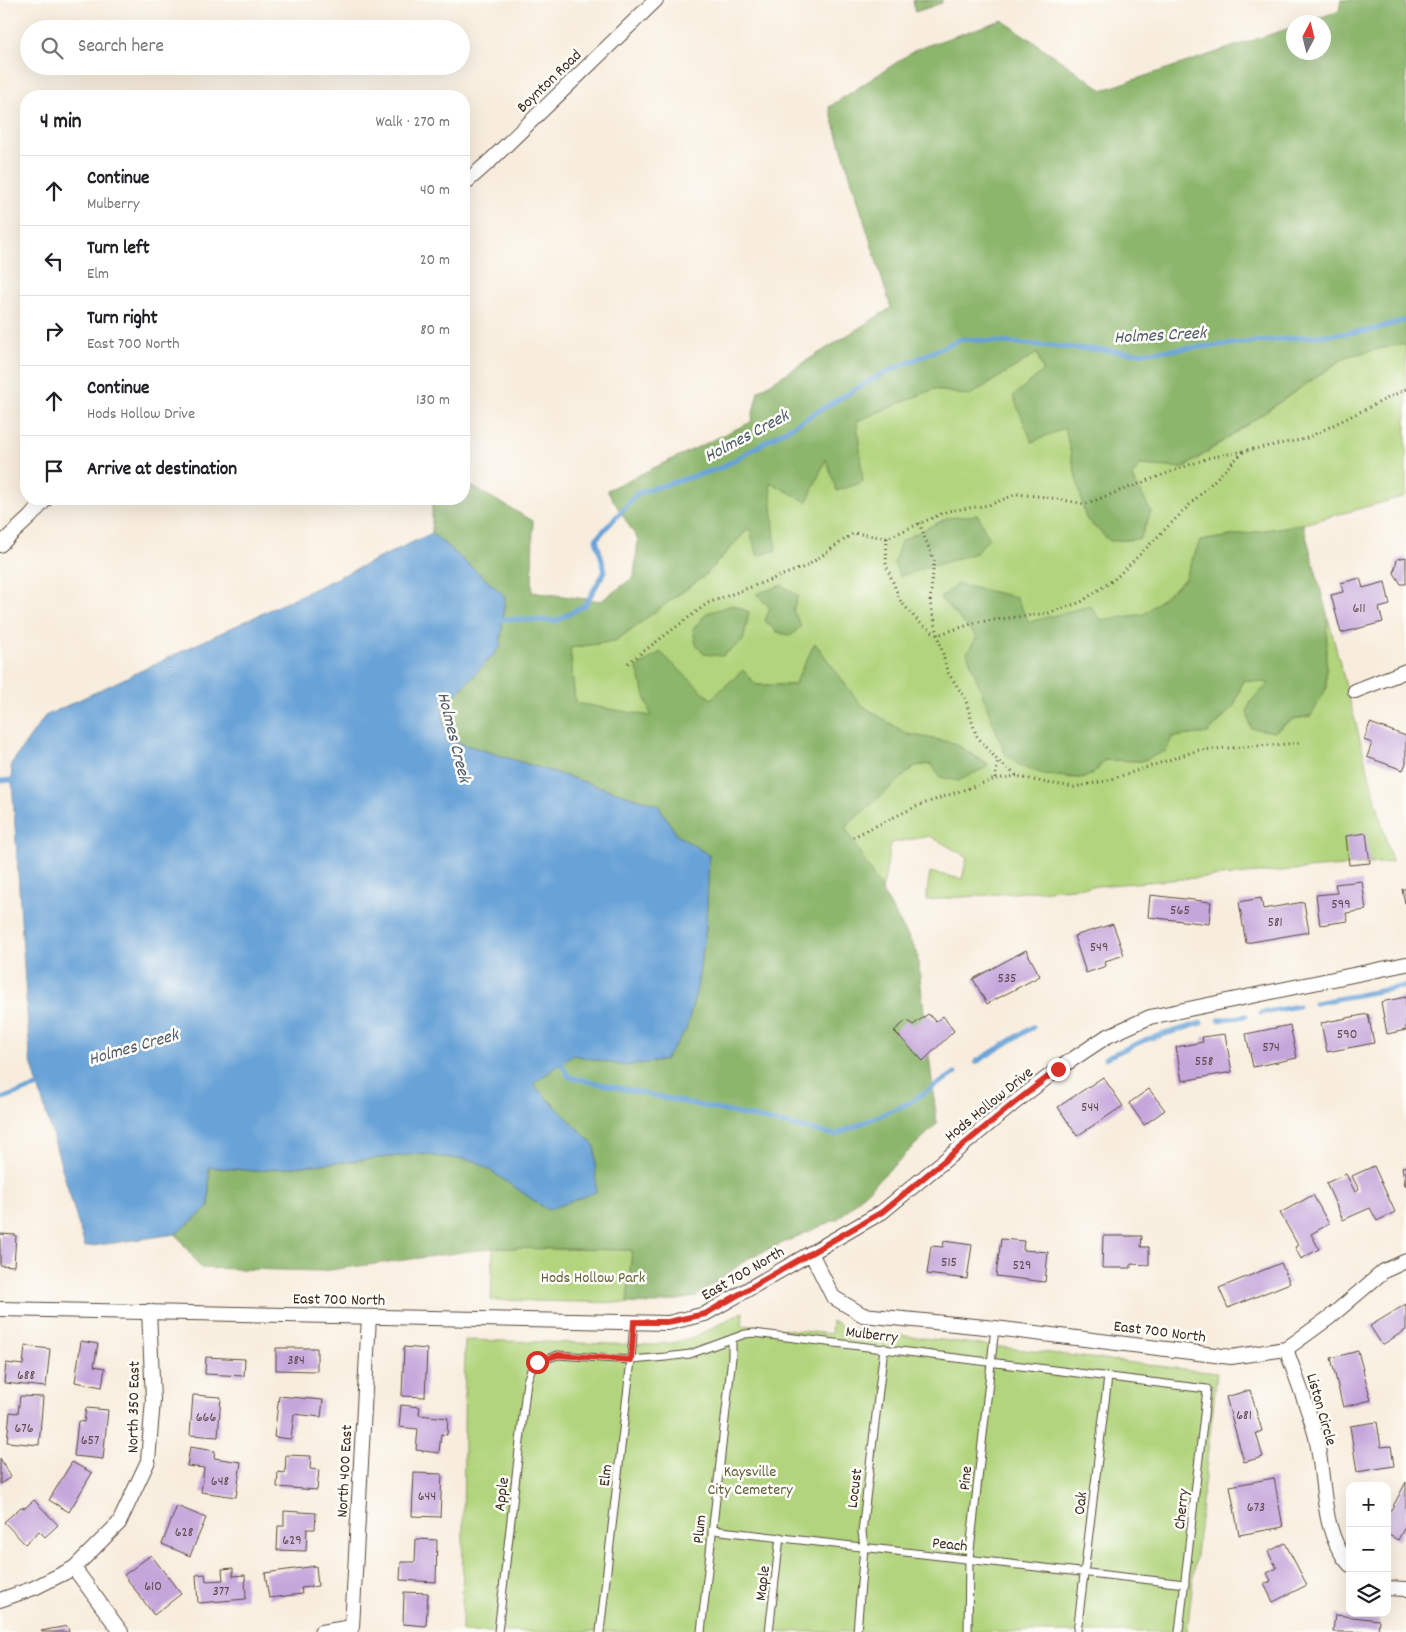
<!DOCTYPE html>
<html lang="en">
<head>
<meta charset="utf-8">
<style>
  :root { --surface:#fff; --page:#f2f2f2; --text:#202124; --muted:#757577; --line:#e0e0e0 }
  body { margin:0; font-family:Dekko,sans-serif; background:var(--page); color:var(--text) }
  .controls { position:absolute; right:15px; bottom:15px; display:grid; overflow:hidden; border-radius:10px; box-shadow:0 5px 20px #0002 }
  .controls button { width:45px; height:45px; display:grid; place-items:center; padding:0; border:0; border-bottom:1px solid var(--line); background:var(--surface); color:var(--text); font:25px sans-serif }
  .compass { position:absolute; left:1286px; top:15px; width:45px; height:45px; border-radius:50%; background:var(--surface); box-shadow:0 5px 20px #0002; rotate:7deg }
  .stop { position:absolute; width:15px; height:15px; margin:-11px; border:4px solid #d93025; border-radius:50%; background:#fff }
  .stop.end { background:#d93025; border-color:#fff; box-shadow:0 1px 5px #0008 }
  .list { margin:0; padding:0; list-style:none }
  h2 { display:flex; justify-content:space-between; align-items:center; height:65px; margin:0; padding:0 20px; font-size:21px }
  h2 small { font-size:16px; font-weight:400; color:var(--muted) }
  .list li { display:grid; grid-template-columns:32px 1fr auto; gap:15px; align-items:center; box-sizing:border-box; height:70px; padding:0 20px; border-top:1px solid var(--line) }
  .list b { display:block; font-size:19px; white-space:nowrap }
  .list p { margin:0; font-size:16px; white-space:nowrap; color:var(--muted) }
  .list em { font-size:16px; font-style:normal; color:var(--muted) }
  .icon { flex:none; width:28px; height:28px; fill:none; stroke:currentColor; stroke-width:2; stroke-linecap:round; stroke-linejoin:round }
  .map { position:relative; flex:none; width:1406px; height:1632px; overflow:hidden }
  .search { position:absolute; background:var(--surface); box-shadow:0 5px 20px #0002; left:20px; top:20px; width:450px; height:55px; display:flex; align-items:center; gap:12px; box-sizing:border-box; padding:0 18px; border-radius:28px; color:var(--muted); font-size:19px }
  .panel { position:absolute; background:var(--surface); box-shadow:0 5px 20px #0002; left:20px; top:90px; width:450px; height:415px; border-radius:20px }
  .map>svg:first-child { display:block }
  .green { fill:#b1d47c; stroke:#767f4d; fill-rule:evenodd }
  .forest { fill:#8cb66c; stroke:#647045 }
  .water { fill:#67a2d7; stroke:#51667a }
  .lines { fill:none; stroke-linecap:round; stroke-linejoin:round }
  .stream { stroke:#67a2d7; stroke-width:5 }
  .building { fill:#c5a6db }
  .service-casing { stroke:#57473b; stroke-width:9 }
  .minor-casing { stroke:#57473b; stroke-width:16 }
  .path { stroke:#57473b; stroke-width:3; stroke-dasharray:1 4; stroke-linecap:butt }
  .service { stroke:#fff; stroke-width:7 }
  .minor { stroke:#fff; stroke-width:14 }
  .route { stroke:#d93025; stroke-width:6 }
  .labels { text-anchor:middle; stroke-width:5; stroke-linejoin:round; paint-order:stroke }
  .number-label { font-size:14px; fill:#5e494d }
  .street-label { font-size:16px; fill:#3b2a1e; stroke:#fdfcf7 }
  .park-label { font-size:16px; fill:#5e5d3a; stroke:#fdfcf7 }
  .water-label { font-size:18px; font-style:italic; fill:#4d5a68; stroke:#fdfcf7 }
</style>
</head>
<body>
<div class="map">
<svg width="1406" height="1632" viewBox="0 0 1406 1632">
  <rect width="100%" height="100%" fill="#fdfcf7"/>
  <filter id="ink" filterUnits="userSpaceOnUse"><feTurbulence type="fractalNoise" baseFrequency=".02" numOctaves="2"/><feDisplacementMap in="SourceGraphic" scale="10" xChannelSelector="R" yChannelSelector="G"/><feConvolveMatrix kernelMatrix="1 2 1 2 8 2 1 2 1" color-interpolation-filters="sRGB"/></filter>
  <filter id="wash" filterUnits="userSpaceOnUse"><feTurbulence type="fractalNoise" baseFrequency=".0096" numOctaves="4" result="noise"/><feDisplacementMap in="SourceGraphic" scale="20" xChannelSelector="R" yChannelSelector="G"/><feGaussianBlur stdDeviation="1.12" result="paint"/><feColorMatrix in="noise" values="0 0 0 0 0 0 0 0 0 0 0 0 0 0 0 0 0 1.4 0 .05"/><feComposite in="paint" operator="in"/></filter>
  <g filter="url(#wash)">
    <rect width="100%" height="100%" fill="#f8eddd"/>
    <!-- green -->
    <g class="green">
      <path d="M1401 344 1406 346V496L1303 524 1200 541 1184 580 1144 615 1101 620 1090 606 977 637 1020 766C1036 772 1080 785 1094 773 1098 770 1101 764 1104 760L1142 761 1172 737 1208 733 1234 706 1243 680 1270 682 1251 701 1247 712 1274 732 1291 720 1310 716 1326 689 1327 614 1392 862 926 900 930 872 962 879 967 857 930 836 891 843 880 904 833 806 846 826 915 766 931 764 958 781 989 765 954 743 907 734 860 704 815 643 794 685H756L711 699 637 668 652 717 575 703 570 648 615 641 704 576 749 528 770 482 826 459 856 421 934 389 969 396 1037 353 1043 371 1032 442 1065 427 1086 519 1110 541 1139 539 1151 512 1132 476 1140 465 1184 468 1347 356ZM757 594 801 626 765 621 770 608ZM749 612 743 640 722 656Z"/>
      <polygon points="493,1248 632,1250 627,1303 491,1300"/>
      <polygon points="743,1312 742,1325 831,1334 832,1321 842,1326 857,1330 1217,1373 1187,1632 462,1632 465,1340 655,1345 678,1342 696,1336"/>
    </g>
    <!-- forest -->
    <g class="forest">
      <polygon points="913,0 942,0 942,3 915,12"/>
      <polygon points="1341,0 1406,0 1406,346 1401,344 1347,356 1183,468 1140,465 1132,476 1151,512 1140,539 1110,541 1086,519 1065,428 1032,442 1013,396 1043,371 1037,353 969,396 934,389 857,421 863,482 837,491 826,459 807,502 770,482 776,550 758,556 749,528 704,576 615,641 570,648 575,703 651,716 637,668 660,652 711,699 743,670 756,685 794,685 815,643 860,704 907,734 954,743 989,766 958,781 940,777 931,764 915,766 845,827 917,952 937,1124 839,1218 749,1258 695,1297 655,1304 627,1303 632,1250 493,1248 322,1271 201,1268 176,1234 209,1207 209,1167 256,1171 419,1154 476,1161 548,1210 595,1146 532,1084 573,1055 626,1066 697,988 706,928 709,855 677,835 658,805 447,739 442,709 500,648 505,596 432,533 432,499 464,499 464,482 533,521 532,592 601,601 634,577 638,540 607,490 751,422 758,391 891,308 829,107 917,49 1002,20 1103,90 1293,27 1294,52 1324,52 1324,22 1306,22 1339,11"/>
      <polygon points="978,515 989,538 976,553 900,576 894,563 901,541 947,518"/>
      <polygon points="1303,524 1327,614 1326,689 1311,716 1291,720 1274,732 1251,728 1247,712 1251,701 1269,683 1243,680 1234,706 1208,733 1172,737 1166,751 1142,761 1104,760 1093,774 1080,778 1043,774 1020,766 1005,754 967,653 977,637 940,598 957,584 1016,597 1029,622 1090,606 1101,620 1144,614 1184,580 1200,541"/>
      <polygon points="782,585 798,596 793,610 801,626 791,636 777,632 765,621 770,608 756,594"/>
      <polygon points="733,605 749,612 743,641 722,656 704,654 696,645 693,629 707,613"/>
    </g>
    <!-- water -->
    <polygon class="water" points="432,533 505,596 500,648 442,709 447,739 658,805 677,835 709,855 706,928 697,988 686,1030 665,1060 626,1066 573,1055 533,1084 595,1146 596,1192 548,1210 476,1161 419,1154 256,1171 209,1167 209,1207 176,1234 85,1247 30,1058 11,764 45,716"/>
    <g class="lines">
      <!-- stream -->
      <g class="stream">
        <polyline points="498,621 503,619 556,621 585,605 605,571 596,539 638,493 721,468 880,375 962,339 1138,353 1368,331 1406,320"/>
        <polyline points="0,781 12,780"/>
        <polyline points="1315,1003 1406,986"/>
        <polyline points="1261,1013 1298,1006"/>
        <polyline points="1219,1020 1246,1016"/>
        <polyline points="558,1058 569,1077 835,1135 909,1103 955,1073"/>
        <polyline points="1105,1058 1145,1040 1201,1023"/>
        <polyline points="976,1062 1033,1027"/>
        <polyline points="0,1099 42,1085"/>
      </g>
    </g>
    <g id="blocks">
      <!-- building -->
      <g class="building">
        <polygon points="1406,557 1406,584 1401,584 1394,573 1397,559"/>
        <polygon points="1360,578 1363,588 1385,582 1390,605 1379,608 1383,622 1341,633 1331,595 1343,592 1341,583"/>
        <polygon points="1370,723 1406,736 1406,763 1403,770 1367,757 1372,743 1364,740"/>
        <polygon points="1366,833 1370,863 1349,865 1346,836"/>
        <polygon points="1362,881 1366,910 1346,913 1348,921 1320,925 1316,895 1337,893 1335,884"/>
        <polygon points="1402,889 1406,889 1406,903 1405,903"/>
        <polygon points="1150,895 1211,902 1209,924 1148,917"/>
        <polygon points="1261,898 1263,909 1304,902 1309,932 1246,943 1239,902"/>
        <polygon points="1113,924 1124,955 1105,961 1106,966 1086,973 1074,936"/>
        <polygon points="1026,950 1040,976 987,1004 973,979"/>
        <polygon points="1406,997 1406,1030 1387,1034 1381,1002"/>
        <polygon points="928,1014 936,1021 943,1016 954,1031 923,1061 894,1031 907,1020 913,1025"/>
        <polygon points="1368,1014 1374,1043 1327,1052 1321,1023"/>
        <polygon points="1290,1025 1297,1058 1253,1067 1246,1034"/>
        <polygon points="1225,1034 1232,1072 1182,1081 1176,1047 1203,1042 1202,1037"/>
        <polygon points="1103,1077 1123,1106 1077,1136 1058,1107"/>
        <polygon points="1149,1089 1165,1110 1144,1125 1129,1103"/>
        <polygon points="1374,1166 1395,1212 1377,1221 1370,1208 1343,1220 1326,1183 1346,1174 1355,1192 1359,1190 1352,1176"/>
        <polygon points="1406,1166 1406,1186 1405,1186 1402,1167"/>
        <polygon points="1313,1195 1329,1224 1311,1234 1319,1249 1301,1259 1295,1247 1298,1245 1280,1213"/>
        <polygon points="0,1234 16,1235 14,1266 0,1265"/>
        <polygon points="1103,1236 1142,1236 1141,1247 1149,1247 1149,1265 1131,1264 1131,1268 1102,1268"/>
        <polygon points="1001,1239 1024,1241 1023,1250 1048,1252 1045,1282 996,1276"/>
        <polygon points="944,1241 972,1245 967,1279 927,1274 931,1246 943,1247"/>
        <polygon points="1281,1263 1290,1283 1228,1308 1219,1288"/>
        <polygon points="1406,1304 1406,1330 1382,1345 1370,1326"/>
        <polygon points="81,1341 98,1344 94,1366 105,1368 102,1387 75,1382"/>
        <polygon points="25,1346 50,1349 46,1387 4,1383 6,1363 23,1365"/>
        <polygon points="404,1347 427,1349 425,1397 402,1396"/>
        <polygon points="276,1348 317,1348 317,1371 276,1370"/>
        <polygon points="1358,1351 1371,1400 1343,1407 1331,1358"/>
        <polygon points="206,1357 245,1359 244,1376 205,1374"/>
        <polygon points="1250,1390 1262,1431 1256,1433 1263,1457 1244,1462 1226,1397"/>
        <polygon points="193,1395 221,1397 218,1437 190,1435"/>
        <polygon points="20,1396 43,1397 39,1445 7,1442 10,1412 18,1413"/>
        <polygon points="279,1396 323,1400 321,1417 294,1414 291,1439 274,1437"/>
        <polygon points="401,1405 420,1407 419,1415 448,1418 447,1435 441,1434 439,1453 416,1450 418,1429 399,1427"/>
        <polygon points="86,1408 108,1410 103,1459 74,1456 78,1421 84,1422"/>
        <polygon points="1377,1422 1381,1447 1391,1446 1394,1466 1357,1472 1350,1426"/>
        <polygon points="190,1447 215,1451 214,1458 241,1462 236,1497 201,1492 204,1468 187,1466"/>
        <polygon points="286,1455 311,1456 310,1469 319,1470 317,1490 277,1487 278,1472 285,1473"/>
        <polygon points="0,1458 11,1477 0,1484"/>
        <polygon points="72,1462 92,1473 69,1512 49,1500"/>
        <polygon points="414,1473 442,1474 440,1517 412,1516"/>
        <polygon points="1274,1478 1283,1527 1239,1535 1230,1486"/>
        <polygon points="1406,1482 1406,1525 1398,1540 1387,1534 1387,1508 1391,1510"/>
        <polygon points="34,1500 58,1525 45,1537 39,1531 25,1544 4,1522 21,1507 25,1508"/>
        <polygon points="177,1506 206,1518 190,1556 162,1544"/>
        <polygon points="284,1511 316,1513 315,1529 307,1529 306,1551 277,1550 278,1526 284,1526"/>
        <polygon points="416,1539 437,1540 436,1582 400,1580 401,1562 415,1562"/>
        <polygon points="1285,1543 1307,1585 1273,1602 1264,1584 1271,1581 1267,1573 1277,1568 1268,1552"/>
        <polygon points="151,1555 181,1594 154,1615 124,1575"/>
        <polygon points="316,1566 318,1586 301,1588 302,1594 269,1598 265,1573"/>
        <polygon points="233,1568 233,1576 245,1575 246,1599 198,1603 196,1575 205,1574 206,1581 223,1580 222,1569"/>
        <polygon points="404,1592 428,1593 426,1626 403,1624"/>
        <polygon points="1335,1615 1379,1620 1378,1632 1333,1632"/>
        <polygon points="67,1626 69,1632 42,1632 41,1631"/>
      </g>
    </g>
  </g>
  <g filter="url(#ink)">
    <use href="#blocks" fill-opacity="0" stroke="#57473b" stroke-width="1"/>
    <g class="lines">
      <defs>
        <g id="service">
          <polyline points="712,1530 1185,1584"/>
          <polyline points="498,1632 527,1381 531,1370 537,1362 558,1355 631,1360 666,1357 690,1354 745,1334 754,1333 1207,1389 1179,1632"/>
          <polyline points="600,1632 631,1360 634,1322"/>
          <polyline points="701,1632 732,1357 732,1339"/>
          <polyline points="769,1632 780,1537"/>
          <polyline points="857,1632 864,1547 862,1532 884,1348"/>
          <polyline points="968,1632 969,1559 995,1328"/>
          <polyline points="1077,1632 1108,1377"/>
        </g>
        <g id="minor">
          <polyline points="464,184 491,160 656,0"/>
          <polyline points="0,545 30,517 46,499"/>
          <polyline points="1355,691 1406,671"/>
          <polyline points="811,1253 882,1212 1013,1104 1058,1069 1106,1037 1150,1017 1406,964"/>
          <polyline points="0,1309 668,1323 705,1314 811,1253 833,1297 863,1315 995,1328 1231,1357 1286,1349 1330,1317 1384,1271 1406,1261"/>
          <path d="M1286 1349C1296 1377 1307 1405 1315 1433 1326 1474 1319 1532 1350 1565"/>
          <polyline points="74,1568 121,1632"/>
          <polyline points="1387,1588 1406,1589"/>
          <polyline points="0,1600 34,1588 74,1568 119,1523 148,1461 153,1400 149,1311"/>
          <polyline points="321,1632 352,1627 369,1317"/>
        </g>
      </defs>
      <!-- service casing -->
      <use href="#service" class="service-casing"/>
      <!-- minor casing -->
      <use href="#minor" class="minor-casing"/>
      <!-- path -->
      <g class="path">
        <polyline points="919,523 934,561 930,602 947,671 965,698 976,735 998,761 1017,776 1047,783 1074,787 1106,781 1199,750 1300,743"/>
        <polyline points="887,538 886,565 901,602 919,622 937,635 978,622 1049,613 1081,602 1116,578 1244,451"/>
        <polyline points="628,663 708,603 807,566 854,533 887,538 948,511 989,505 1017,494 1046,497 1085,504 1208,458 1305,439 1406,389"/>
        <polyline points="995,779 998,761"/>
        <polyline points="853,837 917,806 995,779 1017,776"/>
      </g>
      <!-- service -->
      <use href="#service" class="service"/>
      <!-- minor -->
      <use href="#minor" class="minor"/>
    </g>
  </g>
  <g class="lines" filter="url(#ink)">
    <!-- route -->
    <polyline class="route" points="537,1362 558,1355 631,1360 634,1322 668,1322 705,1314 882,1212 1013,1104 1058,1069"/>
  </g>
  <g class="labels">
    <!-- number labels -->
    <g class="number-label">
      <text x="1359" y="612">611</text>
      <text x="1341" y="908">599</text>
      <text x="1180" y="914">565</text>
      <text x="1275" y="926">581</text>
      <text x="1099" y="951">549</text>
      <text x="1007" y="982">535</text>
      <text x="1347" y="1038">590</text>
      <text x="1271" y="1051">574</text>
      <text x="1204" y="1065">558</text>
      <text x="1090" y="1111">544</text>
      <text x="949" y="1266">515</text>
      <text x="1022" y="1269">529</text>
      <text x="296" y="1364">384</text>
      <text x="26" y="1379">688</text>
      <text x="1244" y="1419">681</text>
      <text x="206" y="1421">666</text>
      <text x="24" y="1432">676</text>
      <text x="90" y="1444">657</text>
      <text x="220" y="1485">648</text>
      <text x="427" y="1500">644</text>
      <text x="1256" y="1511">673</text>
      <text x="184" y="1536">628</text>
      <text x="292" y="1544">629</text>
      <text x="153" y="1590">610</text>
      <text x="221" y="1595">377</text>
    </g>
    <!-- street labels -->
    <g class="street-label">
      <text transform="translate(548 80) rotate(-44)" y="6">Boynton Road</text>
      <text transform="translate(988 1103) rotate(-39)" y="6">Hods Hollow Drive</text>
      <text transform="translate(742 1272) rotate(-30)" y="6">East 700 North</text>
      <text transform="translate(339 1298) rotate(1)" y="6">East 700 North</text>
      <text transform="translate(1160 1330) rotate(7)" y="6">East 700 North</text>
      <text transform="translate(872 1333) rotate(7)" y="6">Mulberry</text>
      <text transform="translate(132 1407) rotate(-89)" y="6">North 350 East</text>
      <text transform="translate(1323 1409) rotate(74)" y="6">Liston Circle</text>
      <text transform="translate(343 1471) rotate(-87)" y="6">North 400 East</text>
      <text transform="translate(604 1475) rotate(-83)" y="6">Elm</text>
      <text transform="translate(964 1478) rotate(-84)" y="6">Pine</text>
      <text transform="translate(853 1488) rotate(-83)" y="6">Locust</text>
      <text transform="translate(500 1494) rotate(-83)" y="6">Apple</text>
      <text transform="translate(1079 1503) rotate(-83)" y="6">Oak</text>
      <text transform="translate(1180 1509) rotate(-84)" y="6">Cherry</text>
      <text transform="translate(698 1529) rotate(-84)" y="6">Plum</text>
      <text transform="translate(950 1543) rotate(6)" y="6">Peach</text>
      <text transform="translate(761 1583) rotate(-83)" y="6">Maple</text>
    </g>
    <!-- park labels -->
    <g class="park-label">
      <text x="593" y="1282">Hods Hollow Park</text>
      <text x="750" y="1476">Kaysville<tspan x="750" dy="18">City Cemetery</tspan></text>
    </g>
    <!-- water labels -->
    <g class="water-label">
      <text transform="translate(1160 334) rotate(-3)" y="6">Holmes Creek</text>
      <text transform="translate(746 435) rotate(-28)" y="6">Holmes Creek</text>
      <text transform="translate(455 737) rotate(76)" y="6">Holmes Creek</text>
      <text transform="translate(133 1046) rotate(-16)" y="6">Holmes Creek</text>
    </g>
  </g>
</svg>
<div class="controls">
<button>+</button>
<button>−</button>
<button><svg class="icon" aria-label="layers" viewBox="0 0 24 24"><path d="M12 4l9 5-9 5-9-5zM3 14l9 5 9-5"/></svg></button>
</div>
<svg class="compass" viewBox="-18 -18 36 36"><path d="M0-13l5 13h-10z" fill="#e53935"/><path d="M0 13l5-13h-10z" fill="#757577"/></svg>
<div class="stop" style="left:537px;top:1362px"></div>
<div class="stop end" style="left:1058px;top:1069px"></div>
<div class="search"><svg class="icon" aria-label="search" viewBox="0 0 24 24"><circle cx="10" cy="10" r="6"/><path d="M15 15l6 6"/></svg>Search here</div>
<section class="panel">
<h2>4 min<small>Walk · 270 m</small></h2>
<ul class="list">
<li><svg class="icon" aria-label="ahead" viewBox="0 0 24 24"><path d="M12 20V5M6 11l6-6 6 6"/></svg><div><b>Continue</b><p>Mulberry</p></div><em>40 m</em></li>
<li><svg class="icon" aria-label="left" viewBox="0 0 24 24"><path d="M17 20v-9H6M10 6l-5 5 5 5"/></svg><div><b>Turn left</b><p>Elm</p></div><em>20 m</em></li>
<li><svg class="icon" aria-label="right" viewBox="0 0 24 24"><path d="M7 20v-9h11M14 6l5 5-5 5"/></svg><div><b>Turn right</b><p>East 700 North</p></div><em>80 m</em></li>
<li><svg class="icon" aria-label="ahead" viewBox="0 0 24 24"><path d="M12 20V5M6 11l6-6 6 6"/></svg><div><b>Continue</b><p>Hods Hollow Drive</p></div><em>130 m</em></li>
<li><svg class="icon" aria-label="arrive" viewBox="0 0 24 24"><path d="M6 21V4h12l-3 4 3 4H6"/></svg><div><b>Arrive at destination</b></div></li>
</ul>
</section>
</div>
</body>
</html>
